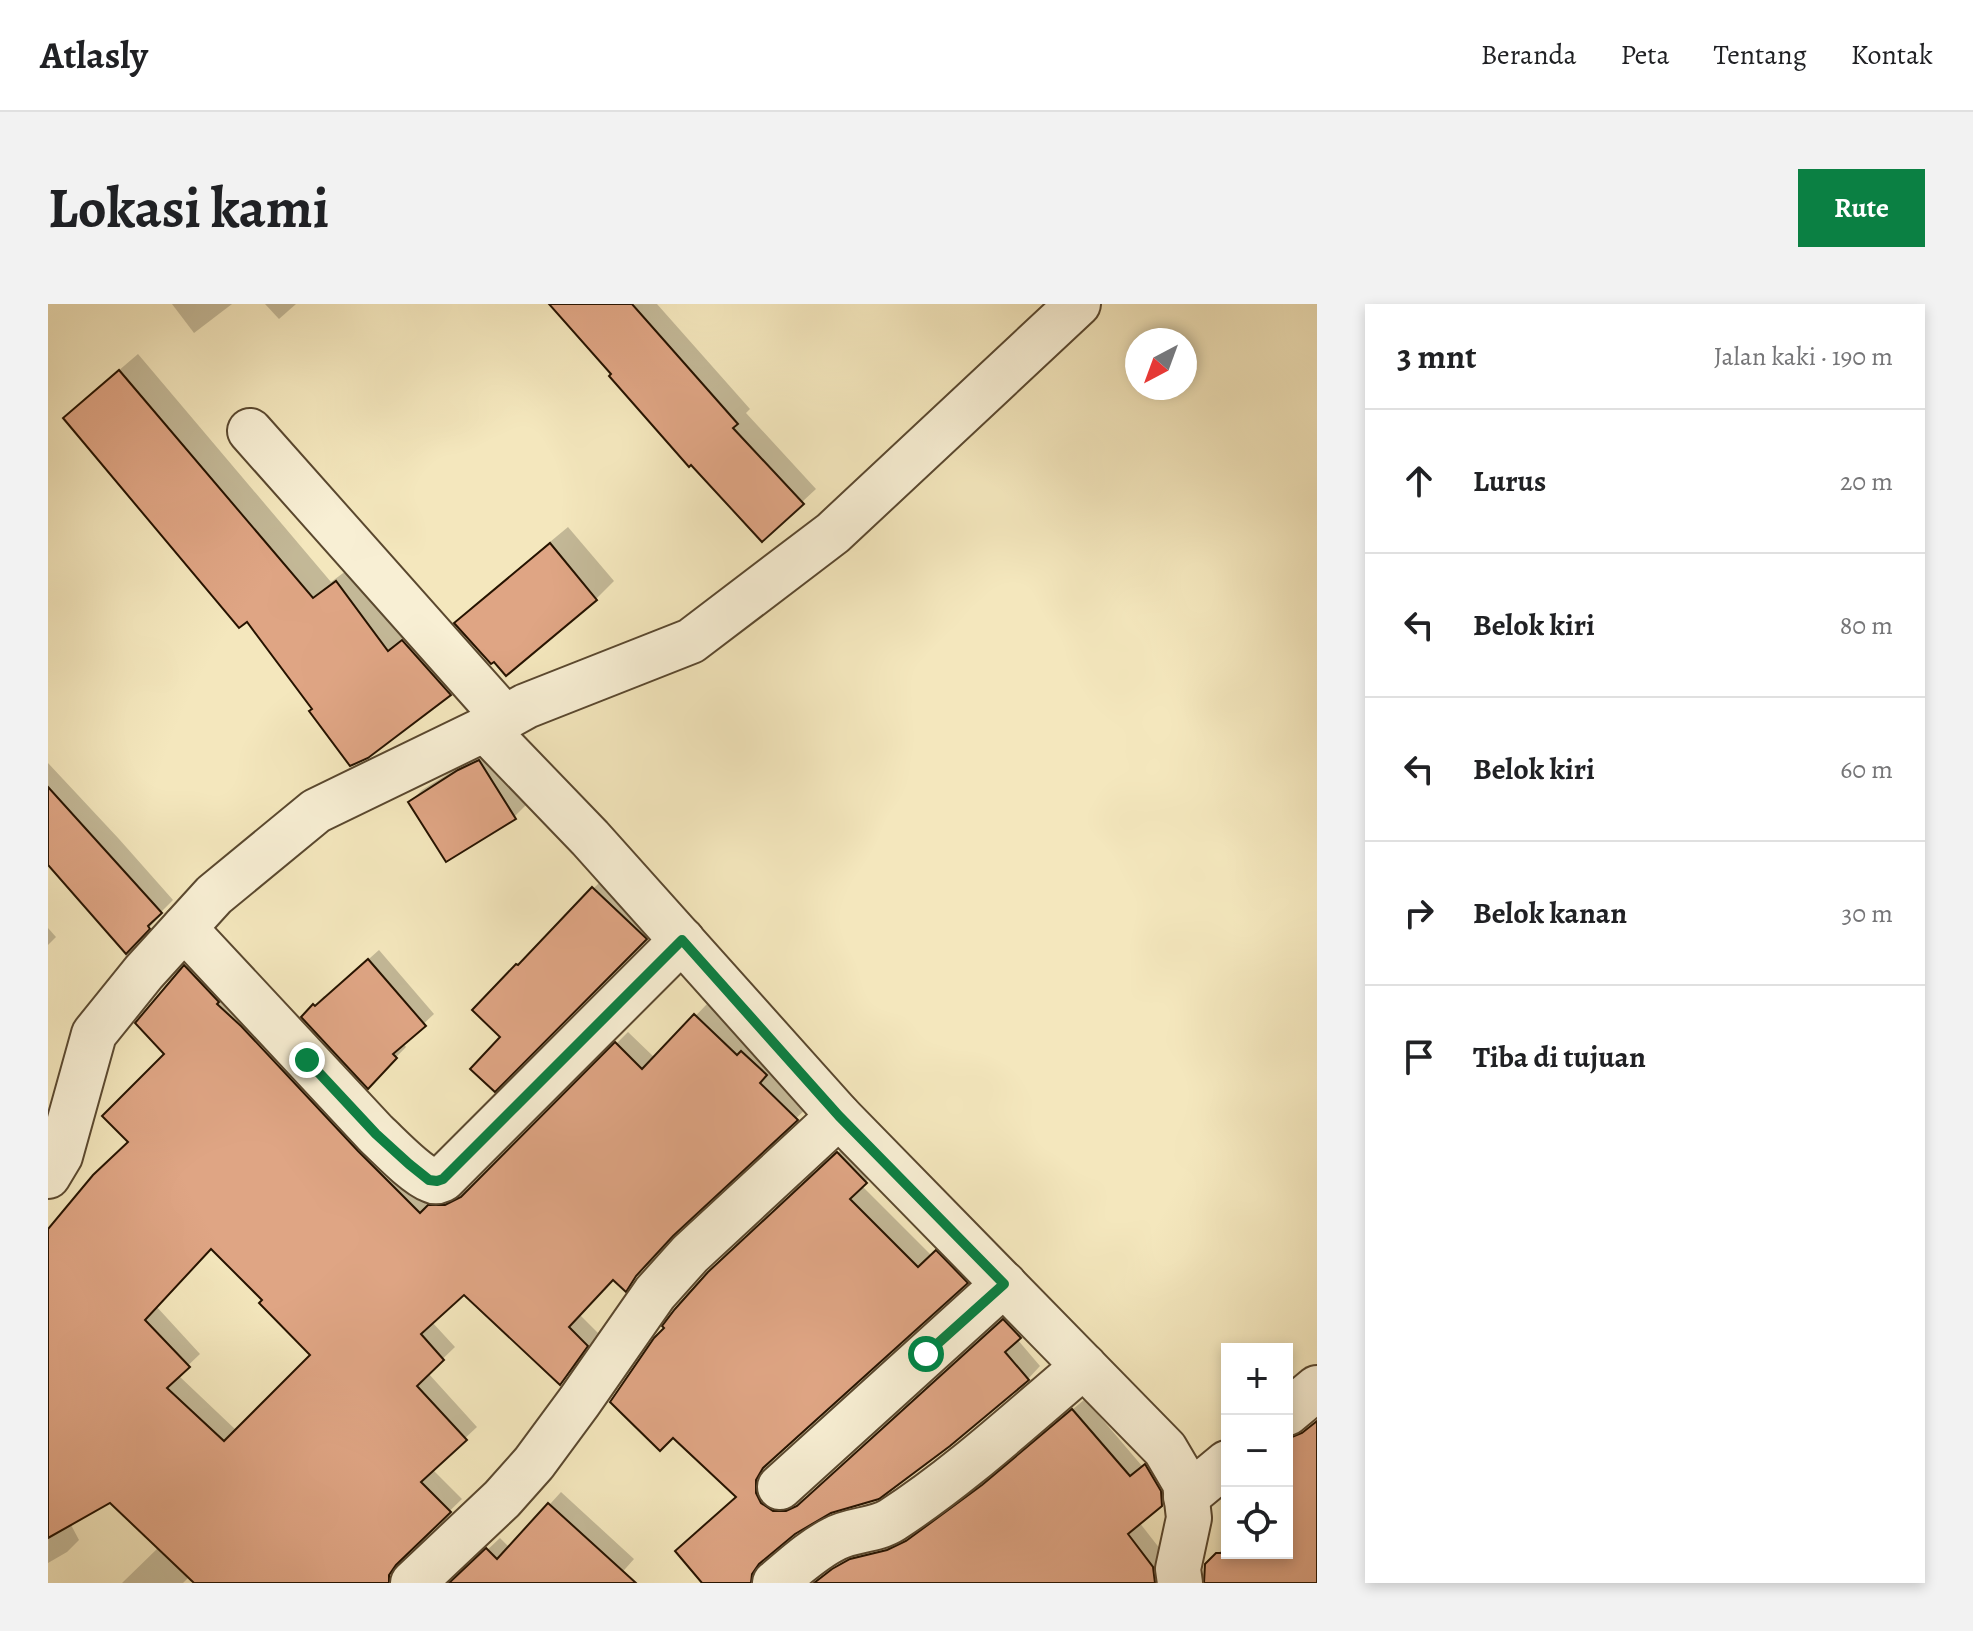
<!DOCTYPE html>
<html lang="id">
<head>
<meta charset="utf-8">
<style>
  :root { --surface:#fff; --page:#f2f2f2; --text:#202124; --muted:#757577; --line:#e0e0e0; --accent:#0b8043 }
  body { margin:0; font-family:Alegreya,serif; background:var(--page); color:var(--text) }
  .controls { position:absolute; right:24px; bottom:24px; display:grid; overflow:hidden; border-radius:0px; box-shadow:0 4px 12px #0003 }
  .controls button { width:72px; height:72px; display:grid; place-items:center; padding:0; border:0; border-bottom:2px solid var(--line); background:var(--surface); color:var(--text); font:40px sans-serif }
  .compass { position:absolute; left:1077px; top:24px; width:72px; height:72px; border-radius:50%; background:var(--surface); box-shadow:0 4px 12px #0003; rotate:221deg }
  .stop { position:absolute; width:24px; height:24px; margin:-18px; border:6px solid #0b8043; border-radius:50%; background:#fff }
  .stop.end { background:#0b8043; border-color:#fff; box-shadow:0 2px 8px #0008 }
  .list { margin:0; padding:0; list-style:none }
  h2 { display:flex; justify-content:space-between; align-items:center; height:104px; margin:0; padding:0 32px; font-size:34px }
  h2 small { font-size:26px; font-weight:400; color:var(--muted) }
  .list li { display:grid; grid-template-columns:52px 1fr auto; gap:24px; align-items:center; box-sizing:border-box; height:144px; padding:0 32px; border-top:2px solid var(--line) }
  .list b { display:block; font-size:30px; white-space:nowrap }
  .list em { font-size:26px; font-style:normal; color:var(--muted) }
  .icon { flex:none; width:44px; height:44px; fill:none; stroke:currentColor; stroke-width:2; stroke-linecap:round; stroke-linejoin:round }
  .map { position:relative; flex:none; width:1269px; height:1279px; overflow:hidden; border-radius:0px }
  header { display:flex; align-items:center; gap:48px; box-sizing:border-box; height:112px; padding:0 40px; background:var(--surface); border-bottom:2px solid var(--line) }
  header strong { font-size:38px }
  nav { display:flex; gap:44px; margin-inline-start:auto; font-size:28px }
  .intro { display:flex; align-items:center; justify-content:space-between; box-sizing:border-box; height:192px; padding:0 48px }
  h1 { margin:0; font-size:56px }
  .button { padding:20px 36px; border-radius:0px; background:var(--accent); color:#fff; font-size:28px; font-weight:700 }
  main { display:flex; gap:48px; padding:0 48px }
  aside { flex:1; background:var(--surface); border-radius:0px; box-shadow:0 4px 12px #0003 }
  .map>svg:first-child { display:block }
  .shadow { fill:#0003; fill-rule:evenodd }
  .building { fill:#dfa584; stroke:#261300; stroke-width:2; fill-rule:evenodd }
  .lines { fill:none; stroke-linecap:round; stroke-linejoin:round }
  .minor-casing { stroke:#5a482f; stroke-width:48 }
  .minor { stroke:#f8efd4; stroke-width:44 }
  .route { stroke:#0b8043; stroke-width:10 }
</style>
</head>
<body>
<header>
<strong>Atlasly</strong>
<nav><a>Beranda</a><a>Peta</a><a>Tentang</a><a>Kontak</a></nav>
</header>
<div class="intro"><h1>Lokasi kami</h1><a class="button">Rute</a></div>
<main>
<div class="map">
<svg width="1269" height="1279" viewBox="0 0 1269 1279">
  <rect width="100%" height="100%" fill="#f4e7bd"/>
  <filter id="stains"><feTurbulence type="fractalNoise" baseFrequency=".0025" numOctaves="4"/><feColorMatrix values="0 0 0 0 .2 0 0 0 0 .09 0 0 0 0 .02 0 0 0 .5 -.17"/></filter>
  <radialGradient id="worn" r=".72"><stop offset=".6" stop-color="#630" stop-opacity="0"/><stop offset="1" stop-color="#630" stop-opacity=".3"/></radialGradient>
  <!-- shadow -->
  <g class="shadow">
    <polygon points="124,0 184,0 146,29"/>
    <polygon points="217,0 248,0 231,15"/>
    <polygon points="505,0 609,0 702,105 698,109 768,185 714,235"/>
    <polygon points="90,50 283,278 306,261 419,372 402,389 319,452 266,405 199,315 17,114 35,97"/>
    <polygon points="520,223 566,277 548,295 408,319 426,301"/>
    <polygon points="443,445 478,501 466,513 362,498 374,486 424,455"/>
    <polygon points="0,459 71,535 125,596 111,610 112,612 90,636 0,552"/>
    <polygon points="560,570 613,619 447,785 454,733 545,585"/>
    <polygon points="0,624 8,633 0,641"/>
    <polygon points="331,646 386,710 355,739 358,743 320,782 266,702 276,692 278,693"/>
    <path d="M149 651 410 890 427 881 580 728 607 754 659 700 702 740 760 803 632 923 577 985 566 974 531 1010 550 1029 524 1067 512 1078 416 988 384 1018 407 1043 380 1069 429 1123 384 1165 414 1195 358 1249 353 1257 352 1271 356 1279H163L148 1266 135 1279H74L111 1243 62 1197 22 1219 31 1236 19 1248 0 1259V937L83 838 118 750 89 719ZM164 942 217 996 265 1051 189 1127 130 1071 152 1050 108 1002Z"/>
    <polygon points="803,837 830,865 814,882 884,952 901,936 930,966 726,1152 720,1162 719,1176 738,1195 752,1196 764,1190 968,1004 984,1020 969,1035 992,1062 980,1075 782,1207 764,1217 720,1250 715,1257 716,1279 657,1279 690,1193 675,955"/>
    <polygon points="1037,1095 1094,1162 1109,1150 1125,1188 1091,1218 1116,1250 1122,1279 768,1279 798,1254 816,1244 852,1235 872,1226 948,1170"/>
    <polygon points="1269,1118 1269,1279 1157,1279 1159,1260 1179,1241 1179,1249 1239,1249 1239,1151"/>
    <polygon points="513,1188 586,1255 570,1273 576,1279 404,1279 452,1234 462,1244"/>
  </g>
  <!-- building -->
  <g class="building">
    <polygon points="501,0 584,0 690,120 685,124 756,200 714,238 643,161 641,163 561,72 563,70"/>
    <polygon points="71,66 265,294 288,277 340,347 354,336 403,391 320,454 302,462 261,407 264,405 199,318 191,324 15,114"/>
    <polygon points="502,239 549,296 458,372 446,358 443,360 406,319"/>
    <polygon points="431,456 468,515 398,558 360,498 410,466"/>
    <polygon points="0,483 114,609 100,622 102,625 78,650 0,561"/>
    <polygon points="544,583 599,635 447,788 422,765 452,733 424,706 468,660 470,661"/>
    <polygon points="320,655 378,722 345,750 349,754 320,785 253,713 265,700 267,702"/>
    <path d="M136 661 171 698 169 700 193 722 310 847 372 909 380 901H397L413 893 567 738 594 765 646 710 689 751 693 747 719 771 712 779 750 816 625 932 588 972 578 988 565 976 521 1023 540 1042 512 1081 416 991 373 1030 396 1056 369 1082 419 1136 373 1178 403 1208 348 1261 341 1271V1279H146L62 1199 0 1234V925L45 871 80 838 54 812 116 750 87 719ZM163 945 214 996 211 999 262 1051 176 1137 119 1084 142 1063 97 1016Z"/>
    <polygon points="789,848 819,879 802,895 870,963 888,946 920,979 715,1164 708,1176 708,1189 713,1199 725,1207 738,1207 749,1202 955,1015 973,1034 957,1048 981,1076 902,1142 831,1195 783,1209 747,1230 711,1260 704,1270 703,1279 654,1279 627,1247 688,1193 625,1134 612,1147 562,1098 606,1034 616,1024 614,1022 627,1005 660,968"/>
    <polygon points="1024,1105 1082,1172 1097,1160 1113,1187 1114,1202 1080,1230 1105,1263 1107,1279 766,1279 784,1265 802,1255 839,1246 858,1237 934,1181"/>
    <polygon points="1269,1117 1269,1279 1156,1279 1157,1260 1168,1249 1239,1249 1239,1133 1244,1133 1254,1129"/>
    <polygon points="500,1199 588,1279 401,1279 438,1244 449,1255"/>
  </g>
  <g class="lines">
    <defs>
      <g id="minor">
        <polyline points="202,127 457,414"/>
        <polyline points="437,425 542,534 791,812 1117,1145 1137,1179 1141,1214 1130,1265 1132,1279"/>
        <path d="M136 624 328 830C341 842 367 870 383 876 389 879 390 877 395 875L634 636"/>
        <polyline points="0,872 12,852 46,730 96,668 166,591 268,507 437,425 478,402 643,337 785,229 1030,0"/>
        <polyline points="1239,1109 1269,1084"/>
        <polyline points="732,1183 956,980"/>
        <polyline points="1138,1193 1179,1159"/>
        <polyline points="365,1279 454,1195 486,1159 531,1098 607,989 642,950 791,812"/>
        <path d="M727 1279C745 1264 764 1246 786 1235 804 1225 827 1227 844 1216 912 1172 973 1115 1036 1062"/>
      </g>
    </defs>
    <!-- minor casing -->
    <use href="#minor" class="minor-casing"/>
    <!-- minor -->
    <use href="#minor" class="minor"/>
  </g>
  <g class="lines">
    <!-- route -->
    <polyline class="route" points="259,756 328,830 361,860 381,876 389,877 395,875 634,636 791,812 956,980 878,1050"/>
  </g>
  <rect width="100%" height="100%" filter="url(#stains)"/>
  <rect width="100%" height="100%" fill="url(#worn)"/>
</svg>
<div class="controls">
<button>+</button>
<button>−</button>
<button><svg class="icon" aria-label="locate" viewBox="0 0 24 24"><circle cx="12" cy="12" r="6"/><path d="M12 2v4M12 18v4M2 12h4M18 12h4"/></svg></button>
</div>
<svg class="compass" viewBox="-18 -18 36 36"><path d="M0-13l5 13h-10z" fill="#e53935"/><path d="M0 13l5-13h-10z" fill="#757577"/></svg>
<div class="stop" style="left:878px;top:1050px"></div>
<div class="stop end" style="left:259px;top:756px"></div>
</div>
<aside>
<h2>3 mnt<small>Jalan kaki · 190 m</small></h2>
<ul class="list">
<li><svg class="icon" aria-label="ahead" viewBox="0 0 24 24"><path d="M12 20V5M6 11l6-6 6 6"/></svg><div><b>Lurus</b></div><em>20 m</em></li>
<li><svg class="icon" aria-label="left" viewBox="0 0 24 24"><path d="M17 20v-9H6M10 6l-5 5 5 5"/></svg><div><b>Belok kiri</b></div><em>80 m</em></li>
<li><svg class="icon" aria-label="left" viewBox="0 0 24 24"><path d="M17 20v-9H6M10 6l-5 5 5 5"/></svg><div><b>Belok kiri</b></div><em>60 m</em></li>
<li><svg class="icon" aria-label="right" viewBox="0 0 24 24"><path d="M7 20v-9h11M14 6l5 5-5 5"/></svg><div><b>Belok kanan</b></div><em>30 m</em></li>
<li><svg class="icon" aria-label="arrive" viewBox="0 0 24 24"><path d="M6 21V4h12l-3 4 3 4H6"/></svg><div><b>Tiba di tujuan</b></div></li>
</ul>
</aside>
</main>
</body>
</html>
